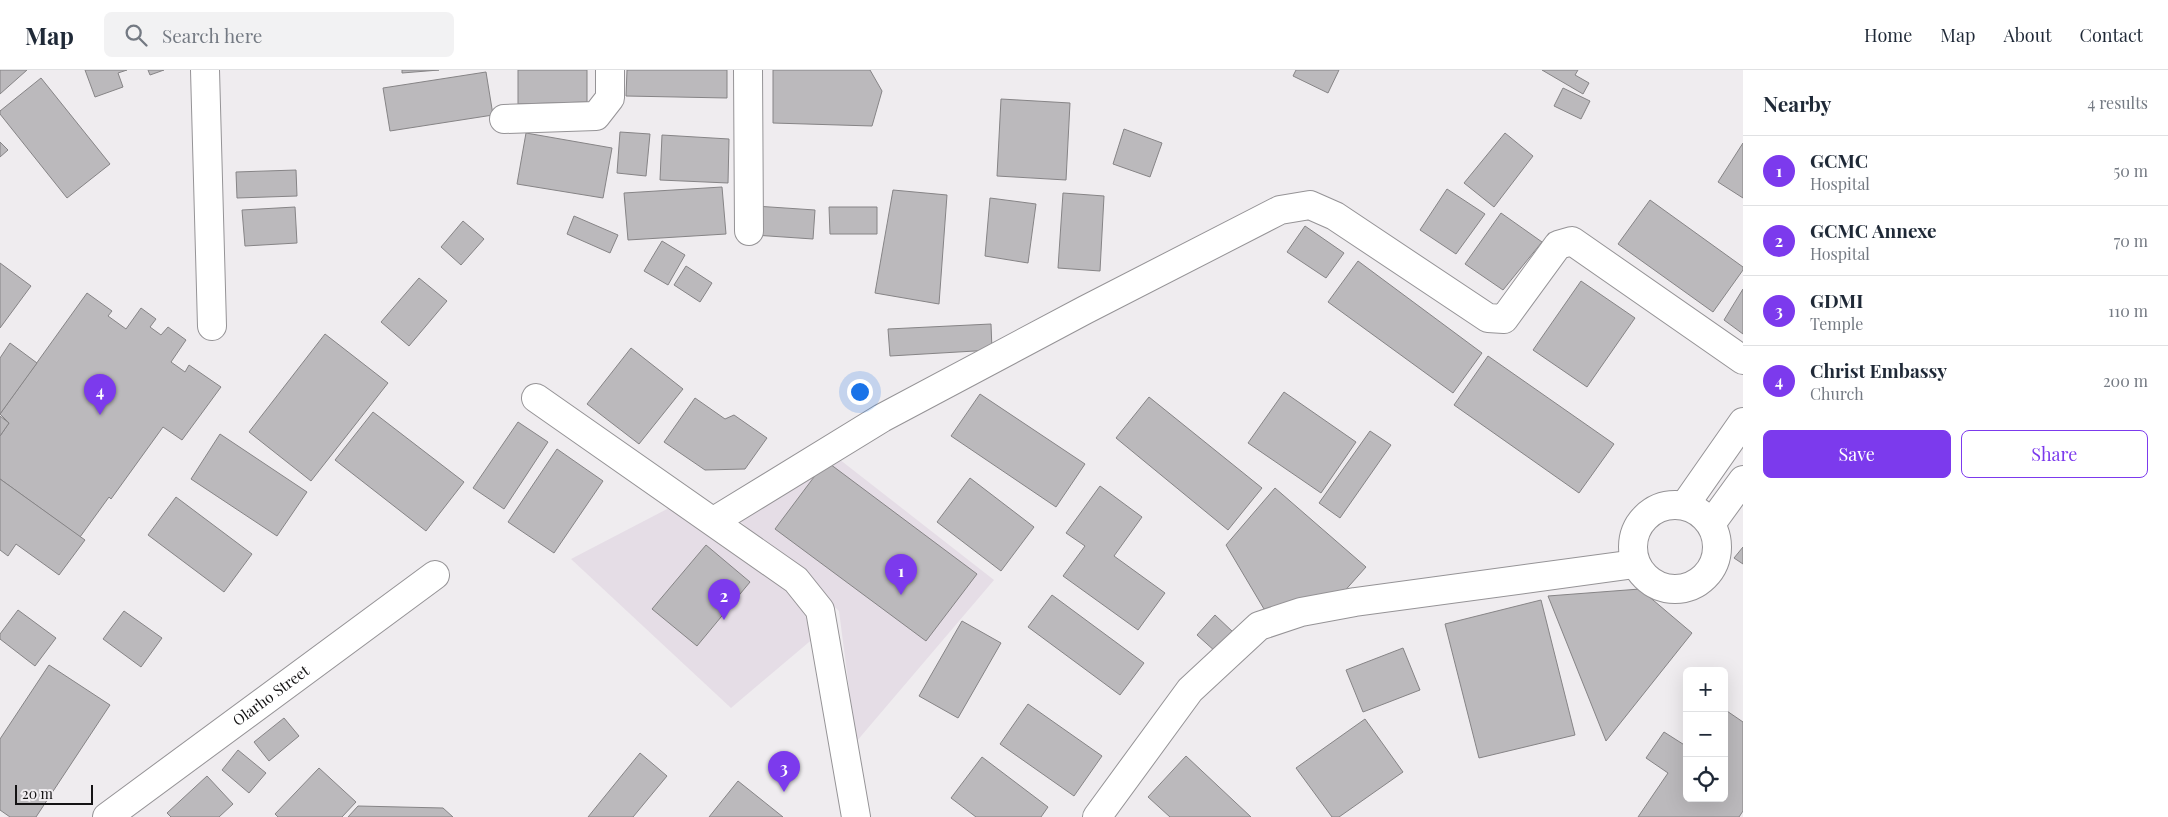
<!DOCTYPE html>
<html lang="en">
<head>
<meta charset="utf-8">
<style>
  :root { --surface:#fff; --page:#f2f2f3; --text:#1f2937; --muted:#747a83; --line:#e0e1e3; --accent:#7c3aed }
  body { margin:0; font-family:"Playfair Display",serif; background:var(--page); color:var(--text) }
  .controls { position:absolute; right:15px; bottom:15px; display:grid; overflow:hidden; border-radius:8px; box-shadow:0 5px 20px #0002 }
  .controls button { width:45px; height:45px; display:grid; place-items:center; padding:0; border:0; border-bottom:1px solid var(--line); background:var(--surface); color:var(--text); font:25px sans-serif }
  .scale { position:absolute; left:15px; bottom:12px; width:78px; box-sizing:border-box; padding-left:5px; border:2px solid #141314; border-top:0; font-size:14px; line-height:18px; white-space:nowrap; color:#141314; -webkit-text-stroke:4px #efecef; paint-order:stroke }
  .you { position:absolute; left:859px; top:321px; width:18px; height:18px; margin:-12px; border:4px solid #fff; border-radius:50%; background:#1a73e8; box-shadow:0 0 0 8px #1a73e833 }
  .badge { display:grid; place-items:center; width:32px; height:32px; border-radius:50%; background:var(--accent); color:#fff; font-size:16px; font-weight:700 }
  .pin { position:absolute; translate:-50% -41px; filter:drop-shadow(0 1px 2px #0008) }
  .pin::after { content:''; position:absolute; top:26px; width:18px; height:15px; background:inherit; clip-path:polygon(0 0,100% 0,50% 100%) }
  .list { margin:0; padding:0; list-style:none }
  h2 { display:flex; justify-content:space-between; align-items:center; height:65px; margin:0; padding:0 20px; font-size:21px }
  h2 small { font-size:16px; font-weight:400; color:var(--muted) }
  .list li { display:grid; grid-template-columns:32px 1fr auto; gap:15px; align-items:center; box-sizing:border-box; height:70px; padding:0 20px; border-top:1px solid var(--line) }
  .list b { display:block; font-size:19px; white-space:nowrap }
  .list p { margin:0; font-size:16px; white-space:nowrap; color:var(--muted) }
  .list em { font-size:16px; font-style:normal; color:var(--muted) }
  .actions { display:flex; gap:10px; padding:15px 20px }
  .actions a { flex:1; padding:11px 0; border:1px solid var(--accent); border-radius:8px; text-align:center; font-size:18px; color:var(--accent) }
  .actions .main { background:var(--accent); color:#fff }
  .icon { flex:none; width:28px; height:28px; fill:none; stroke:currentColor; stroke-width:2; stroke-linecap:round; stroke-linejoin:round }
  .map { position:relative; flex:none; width:1743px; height:747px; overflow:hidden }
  header { display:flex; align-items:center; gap:30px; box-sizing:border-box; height:70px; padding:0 25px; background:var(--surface); border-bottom:1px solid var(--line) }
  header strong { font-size:24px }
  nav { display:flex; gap:28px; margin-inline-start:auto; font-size:18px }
  .search { width:350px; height:45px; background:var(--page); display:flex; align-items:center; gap:12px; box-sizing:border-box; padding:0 18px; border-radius:8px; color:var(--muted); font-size:19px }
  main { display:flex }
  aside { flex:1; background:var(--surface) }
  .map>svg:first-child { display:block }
  .built { fill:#e5dde6 }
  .building { fill:#bbb9bc; stroke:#868486 }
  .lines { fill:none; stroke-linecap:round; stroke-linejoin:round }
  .minor-casing { stroke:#959396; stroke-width:30 }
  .minor { stroke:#fff; stroke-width:28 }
  .labels { text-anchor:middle; stroke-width:4; stroke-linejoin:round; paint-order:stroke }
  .street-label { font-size:15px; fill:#141314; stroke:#efecef }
</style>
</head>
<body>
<header>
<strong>Map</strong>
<div class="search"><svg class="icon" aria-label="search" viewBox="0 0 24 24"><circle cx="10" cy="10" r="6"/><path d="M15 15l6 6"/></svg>Search here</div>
<nav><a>Home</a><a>Map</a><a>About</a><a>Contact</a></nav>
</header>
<main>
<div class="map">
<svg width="1743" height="747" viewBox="0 0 1743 747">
  <rect width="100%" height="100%" fill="#efecef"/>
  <!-- built -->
  <g class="built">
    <polygon points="830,382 994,510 856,672 839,541 740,451"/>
    <polygon points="669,438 806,534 815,567 731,638 571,489"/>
  </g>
  <!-- building -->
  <g class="building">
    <polygon points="0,0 27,0 0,24"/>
    <polygon points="85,0 127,0 118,3 123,17 95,27"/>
    <polygon points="148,0 164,0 150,5"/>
    <polygon points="402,0 439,0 402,3"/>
    <polygon points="518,0 587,0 587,32 518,34"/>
    <polygon points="627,0 727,0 727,28 626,26"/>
    <polygon points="773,0 870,0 882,21 872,56 773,53"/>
    <polygon points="1296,0 1339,0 1328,23 1293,6"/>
    <polygon points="1542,0 1578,0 1575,5 1589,13 1583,24"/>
    <polygon points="486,2 493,45 390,61 383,18"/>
    <polygon points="41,8 110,94 67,128 0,44 0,41"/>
    <polygon points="1563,18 1590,31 1581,49 1554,36"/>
    <polygon points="1001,29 1070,33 1066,110 997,106"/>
    <polygon points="1124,59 1162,73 1150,107 1113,94"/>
    <polygon points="620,62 650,64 646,106 617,103"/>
    <polygon points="526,63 612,78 603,128 517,114"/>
    <polygon points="1505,63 1533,86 1494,137 1464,113"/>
    <polygon points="662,65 729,69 728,113 660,110"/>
    <polygon points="0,72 8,80 0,87"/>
    <polygon points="1743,73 1743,128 1718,112"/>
    <polygon points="296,100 297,126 237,128 236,102"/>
    <polygon points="722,117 726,164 628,170 624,123"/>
    <polygon points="1447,119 1485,144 1456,184 1420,160"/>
    <polygon points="893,120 947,125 939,234 875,223"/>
    <polygon points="1063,123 1104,126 1100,201 1058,198"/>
    <polygon points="990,128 1036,134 1028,193 985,186"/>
    <polygon points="1650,130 1743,197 1743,200 1713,242 1618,174"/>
    <polygon points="755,136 815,140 813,169 754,165"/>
    <polygon points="295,137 297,173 245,176 242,140"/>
    <polygon points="829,137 877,137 877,164 830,164"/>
    <polygon points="1501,143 1542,172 1503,220 1465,194"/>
    <polygon points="574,146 618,165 610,183 567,164"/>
    <polygon points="463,151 484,169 461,195 441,177"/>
    <polygon points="1305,156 1344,183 1326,208 1287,182"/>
    <polygon points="662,171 685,185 668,215 644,201"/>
    <polygon points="1358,191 1482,283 1453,323 1328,232"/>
    <polygon points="0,193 31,216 0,258"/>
    <polygon points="686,196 712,213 700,232 674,215"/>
    <polygon points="419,208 447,231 409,276 381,252"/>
    <polygon points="1581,211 1635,248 1587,317 1533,280"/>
    <polygon points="1743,219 1743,264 1724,250"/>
    <polygon points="87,223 112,241 108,246 126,259 141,238 156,249 150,257 161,265 168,257 186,270 171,292 185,302 189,295 221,317 182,370 163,357 111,429 109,427 80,467 0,409 0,366 9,353 0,344"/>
    <polygon points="991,254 992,280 890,286 888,259"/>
    <polygon points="325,264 388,313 311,411 249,362"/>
    <polygon points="10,273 37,293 0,344 0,288"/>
    <polygon points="631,278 683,319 639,374 587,334"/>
    <polygon points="1488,286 1614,374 1579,423 1454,335"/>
    <polygon points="1284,322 1356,372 1321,423 1248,373"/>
    <polygon points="980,324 1085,394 1056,437 951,366"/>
    <polygon points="1149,327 1262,418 1228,460 1116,368"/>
    <polygon points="695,328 725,349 734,345 767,368 745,399 705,400 664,372"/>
    <polygon points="373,342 464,412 426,461 335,390"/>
    <polygon points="0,346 9,353 0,366"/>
    <polygon points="518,352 548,372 504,439 473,418"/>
    <polygon points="1370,361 1391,375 1340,448 1319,433"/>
    <polygon points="220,364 307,422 277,466 191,409"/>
    <polygon points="557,379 603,411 554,483 508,452"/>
    <polygon points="826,391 977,504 926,571 775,459"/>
    <polygon points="970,408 1034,457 1001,501 937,452"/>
    <polygon points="0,409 85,470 59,505 16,474 8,486 0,480"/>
    <polygon points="1100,416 1142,447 1114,486 1165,523 1138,560 1063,506 1085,476 1066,463"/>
    <polygon points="1275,418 1366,497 1341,525 1264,539 1226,475"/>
    <polygon points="176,427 252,484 224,522 148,465"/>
    <polygon points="706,475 750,512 697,576 652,539"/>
    <polygon points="1743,477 1743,494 1734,488"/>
    <polygon points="1640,519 1692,563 1606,671 1548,526"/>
    <polygon points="1052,525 1144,593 1120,625 1028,557"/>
    <polygon points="1541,530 1575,665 1479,688 1445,554"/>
    <polygon points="18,540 56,568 35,596 0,569 0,564"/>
    <polygon points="124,541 162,568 141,597 103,569"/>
    <polygon points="1215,545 1234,563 1216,582 1197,565"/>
    <polygon points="962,551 1001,573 958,648 919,626"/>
    <polygon points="1403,578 1420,620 1363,642 1346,600"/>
    <polygon points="49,595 110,635 36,747 10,747 0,740 0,669"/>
    <polygon points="1028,634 1102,686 1074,726 1000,674"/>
    <polygon points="1724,639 1743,652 1743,741 1739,747 1638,747 1668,703 1646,688 1664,662 1686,676 1687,675 1687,728 1724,728"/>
    <polygon points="284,648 299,666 269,691 254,672"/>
    <polygon points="1365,649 1403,702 1339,747 1332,747 1296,698"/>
    <polygon points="238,680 266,703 249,723 222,700"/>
    <polygon points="640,683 667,706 633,747 588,747"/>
    <polygon points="1186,686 1251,747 1170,747 1148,727"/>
    <polygon points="982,687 1048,737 1041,747 976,747 951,728"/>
    <polygon points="319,698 356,732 342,747 278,747 275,744"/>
    <polygon points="207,706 233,734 219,747 171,747 167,743"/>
    <polygon points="738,711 783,747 709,747"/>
    <polygon points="358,736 443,738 453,747 348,747"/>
  </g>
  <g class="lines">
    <defs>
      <g id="minor">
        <polyline points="205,0 212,256"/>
        <polyline points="748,0 749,161"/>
        <polyline points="504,49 596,46 610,28 610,0"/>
        <polyline points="536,328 796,510 820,540 856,747"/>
        <circle cx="1675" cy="477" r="42"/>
        <polyline points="1685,435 1743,352"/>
        <polyline points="714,451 882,348 1085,240 1280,140 1310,135 1335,146 1488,248 1504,249 1558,175 1572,171 1743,290"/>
        <polyline points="1711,454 1743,410"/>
        <path id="s1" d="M107 747 435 505"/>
        <polyline points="1097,747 1190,620 1259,556 1301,542 1355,532 1635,494"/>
      </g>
    </defs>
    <!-- minor casing -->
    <use href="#minor" class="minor-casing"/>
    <!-- minor -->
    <use href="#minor" class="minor"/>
  </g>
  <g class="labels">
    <!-- street labels -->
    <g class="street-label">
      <text dy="5" stroke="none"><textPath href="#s1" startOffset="204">Olarho Street</textPath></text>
    </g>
  </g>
</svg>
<div class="controls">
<button>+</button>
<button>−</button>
<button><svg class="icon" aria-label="locate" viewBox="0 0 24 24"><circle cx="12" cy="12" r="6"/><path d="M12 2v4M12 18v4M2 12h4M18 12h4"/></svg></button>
</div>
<div class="scale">20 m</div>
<div class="you"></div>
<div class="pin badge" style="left:901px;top:525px">1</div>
<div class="pin badge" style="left:724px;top:550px">2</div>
<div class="pin badge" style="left:784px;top:722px">3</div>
<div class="pin badge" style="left:100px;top:345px">4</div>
</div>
<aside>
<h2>Nearby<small>4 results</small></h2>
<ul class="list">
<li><span class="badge">1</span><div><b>GCMC</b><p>Hospital</p></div><em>50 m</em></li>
<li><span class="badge">2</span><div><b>GCMC Annexe</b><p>Hospital</p></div><em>70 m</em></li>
<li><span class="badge">3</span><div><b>GDMI</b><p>Temple</p></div><em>110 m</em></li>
<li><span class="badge">4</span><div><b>Christ Embassy</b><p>Church</p></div><em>200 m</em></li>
</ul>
<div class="actions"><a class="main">Save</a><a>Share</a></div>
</aside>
</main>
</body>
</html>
